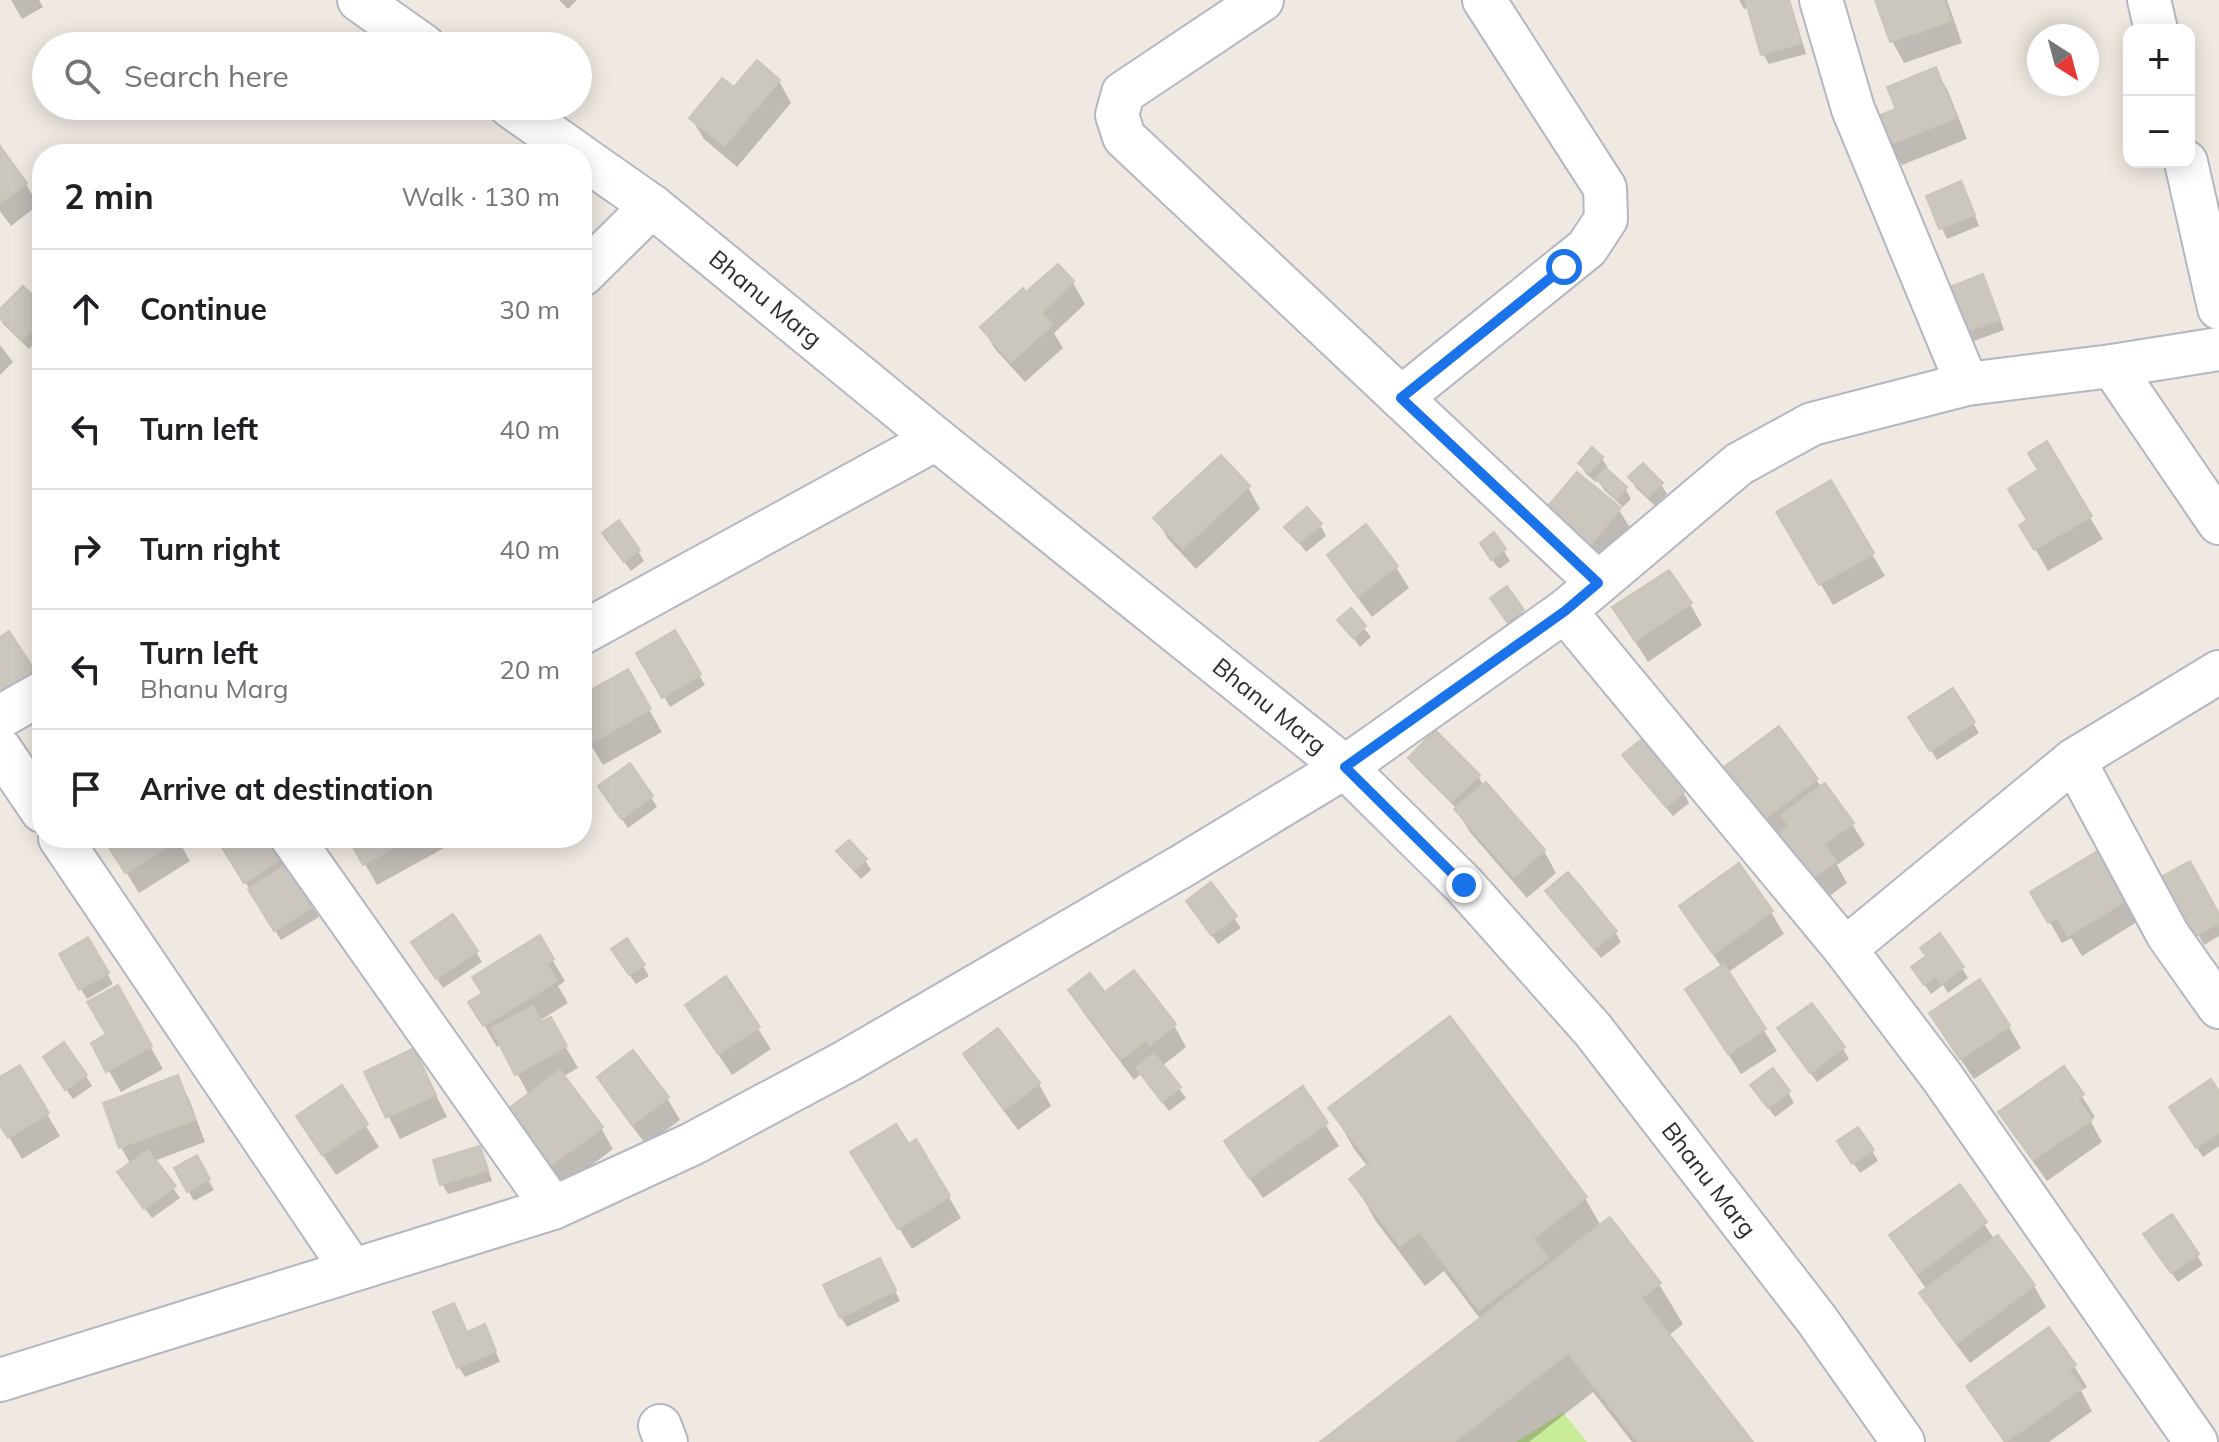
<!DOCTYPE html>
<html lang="en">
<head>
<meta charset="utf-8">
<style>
  :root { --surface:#fff; --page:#f2f2f2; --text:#202124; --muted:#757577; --line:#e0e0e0 }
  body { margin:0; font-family:Mulish,sans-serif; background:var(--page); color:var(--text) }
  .controls { position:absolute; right:24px; top:24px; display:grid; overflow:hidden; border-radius:16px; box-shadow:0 4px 20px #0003 }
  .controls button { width:72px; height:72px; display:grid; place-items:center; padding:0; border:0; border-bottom:2px solid var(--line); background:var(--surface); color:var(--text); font:40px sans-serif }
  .compass { position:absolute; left:2027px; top:24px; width:72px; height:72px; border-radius:50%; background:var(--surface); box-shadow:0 4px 20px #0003; rotate:144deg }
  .stop { position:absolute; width:24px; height:24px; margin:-18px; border:6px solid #1a73e8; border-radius:50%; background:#fff }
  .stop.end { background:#1a73e8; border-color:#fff; box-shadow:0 2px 8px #0008 }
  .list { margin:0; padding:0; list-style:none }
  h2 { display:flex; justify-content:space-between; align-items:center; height:104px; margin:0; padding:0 32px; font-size:34px }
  h2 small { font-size:26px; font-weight:400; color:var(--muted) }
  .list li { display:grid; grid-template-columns:52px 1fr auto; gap:24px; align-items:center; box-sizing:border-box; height:120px; padding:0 32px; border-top:2px solid var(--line) }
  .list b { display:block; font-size:30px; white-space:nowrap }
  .list p { margin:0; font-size:26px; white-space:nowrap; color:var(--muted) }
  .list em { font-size:26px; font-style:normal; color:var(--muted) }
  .icon { flex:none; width:44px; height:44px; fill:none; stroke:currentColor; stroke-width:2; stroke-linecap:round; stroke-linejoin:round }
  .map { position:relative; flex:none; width:2219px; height:1442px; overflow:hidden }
  .search { position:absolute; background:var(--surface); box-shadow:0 4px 20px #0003; left:32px; top:32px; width:560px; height:88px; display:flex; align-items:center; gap:20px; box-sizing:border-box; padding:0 28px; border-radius:44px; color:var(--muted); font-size:30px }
  .panel { position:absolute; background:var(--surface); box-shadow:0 4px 20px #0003; left:32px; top:144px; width:560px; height:704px; border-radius:32px }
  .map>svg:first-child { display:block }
  .pitch { fill:#c9ec9a }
  .shadow { fill:#0003 }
  .building { fill:#cbc7bf; stroke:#cbc5ba; stroke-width:2 }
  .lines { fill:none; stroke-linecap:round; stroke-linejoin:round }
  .street-casing { stroke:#b4b7c1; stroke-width:46 }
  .street { stroke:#fff; stroke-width:42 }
  .route { stroke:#1a73e8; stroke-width:10 }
  .labels { text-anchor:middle; stroke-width:8; stroke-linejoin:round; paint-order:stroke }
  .street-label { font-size:24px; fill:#2e2e2e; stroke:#fff }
</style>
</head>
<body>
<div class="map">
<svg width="2219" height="1442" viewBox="0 0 2219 1442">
  <rect width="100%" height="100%" fill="#efe9e1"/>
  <!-- pitch -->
  <polygon class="pitch" points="1563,1412 1587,1442 1516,1442"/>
  <!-- shadow -->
  <g class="shadow">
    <polygon points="11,0 39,0 43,7 22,19"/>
    <polygon points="559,0 577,0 568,9"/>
    <polygon points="1739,0 1790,0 1806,54 1769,64 1763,54 1750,7 1744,9"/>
    <polygon points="1877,0 1947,0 1962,43 1904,63 1892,41"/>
    <polygon points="1935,69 1948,91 1967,139 1902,165 1889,144 1899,110"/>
    <polygon points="779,81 791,103 737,167 704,139 691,118 735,90"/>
    <polygon points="0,149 26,184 38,205 11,226 0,211"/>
    <polygon points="1966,194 1979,226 1947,239 1928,197"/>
    <polygon points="1058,267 1073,283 1085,304 1054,333 1063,348 1025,382 995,349 983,328 1026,295"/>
    <polygon points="1983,277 1988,287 2004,330 1963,345"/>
    <polygon points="42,306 42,336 29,349 3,324 0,318 0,311"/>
    <polygon points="0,345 13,362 0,375"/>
    <polygon points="2046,444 2103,539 2048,571 2022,526 2029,521"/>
    <polygon points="1602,458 1608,468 1606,471 1625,488 1631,499 1623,507 1604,490 1598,480 1596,482 1586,474 1580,464"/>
    <polygon points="1630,478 1661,484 1667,494 1655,506 1636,488"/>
    <polygon points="1830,483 1885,576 1833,605 1779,513"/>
    <polygon points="1248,487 1260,509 1196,569 1168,539 1156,518"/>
    <polygon points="1619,510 1632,531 1600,570 1558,534"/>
    <polygon points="1320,525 1326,536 1306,552 1287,527"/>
    <polygon points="1494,535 1510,561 1499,569 1488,554"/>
    <polygon points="611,543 638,551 644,561 631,571"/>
    <polygon points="1329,556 1396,567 1409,588 1372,617 1342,577"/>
    <polygon points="1507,589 1528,621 1515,631 1498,609"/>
    <polygon points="1690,604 1702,625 1648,662 1627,629"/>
    <polygon points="1350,611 1371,637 1360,647 1340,620"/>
    <polygon points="674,633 705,685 670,707 639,654"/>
    <polygon points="627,672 662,732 603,765 582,730 582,697"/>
    <polygon points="1973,723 1979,733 1937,760 1917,728"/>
    <polygon points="1641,742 1683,792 1689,803 1673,816 1631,766 1625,755"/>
    <polygon points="1411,758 1478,776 1484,786 1486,785 1544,851 1556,873 1527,898 1469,831 1457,809 1416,768"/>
    <polygon points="1727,767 1816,780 1852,824 1865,845 1837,865 1847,883 1824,900 1739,789"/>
    <polygon points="607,797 651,797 657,807 628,828"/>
    <polygon points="105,838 177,838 190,861 139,893"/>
    <polygon points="218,838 277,838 296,879 319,917 281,940"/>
    <polygon points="350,838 462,838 377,885"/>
    <polygon points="839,852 865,860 871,870 861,879 845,862"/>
    <polygon points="2100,852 2140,920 2082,956 2071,938 2062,943 2033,893"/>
    <polygon points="2166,877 2219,917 2219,936 2204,945"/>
    <polygon points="1211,885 1241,928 1218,944 1188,902"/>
    <polygon points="1554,901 1615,932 1621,942 1601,958"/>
    <polygon points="1682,907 1771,912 1784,934 1727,973 1777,1051 1741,1074 1700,1011 1722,968"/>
    <polygon points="539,938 565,981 558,986 568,1003 539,1021 541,1025 550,1020 578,1068 562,1077 601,1128 613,1149 564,1186 523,1131 529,1095 501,1044 497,1047 471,1003 484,994"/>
    <polygon points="88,940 113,984 87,999 61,955"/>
    <polygon points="476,952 482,962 443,988 420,953"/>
    <polygon points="619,960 643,966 649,976 636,984"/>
    <polygon points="1962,968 1968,978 1948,993 1943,985 1931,994 1920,978"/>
    <polygon points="726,979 771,1049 732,1075 700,1027"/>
    <polygon points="117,988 163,1069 121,1092 93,1043 108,1034"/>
    <polygon points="1070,991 1105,994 1174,1025 1186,1047 1162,1066 1186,1098 1169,1111 1141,1074 1134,1080 1083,1012"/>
    <polygon points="2009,1027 2021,1048 1974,1079 1944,1035"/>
    <polygon points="998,1030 1039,1084 1051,1106 1018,1130 978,1076 966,1055"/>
    <polygon points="1786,1039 1843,1049 1849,1059 1817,1082"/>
    <polygon points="414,1051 447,1117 400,1139 367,1073"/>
    <polygon points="633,1053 667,1098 680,1120 646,1145 612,1099 600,1078"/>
    <polygon points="19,1067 60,1136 22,1159 0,1122 0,1079"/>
    <polygon points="51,1068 86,1076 92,1086 73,1099"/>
    <polygon points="2064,1068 2095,1117 2090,1120 2102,1142 2047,1181 2013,1134 2001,1112"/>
    <polygon points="177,1077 189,1099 205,1142 154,1161 180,1198 152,1218 126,1183 131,1165 121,1147 105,1104"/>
    <polygon points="342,1088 379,1147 336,1175 311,1138"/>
    <polygon points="1303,1089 1339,1146 1263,1198 1239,1163"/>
    <polygon points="1788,1092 1794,1103 1775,1117 1759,1095"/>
    <polygon points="2219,1095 2219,1146 2203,1157 2177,1118"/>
    <polygon points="1331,1108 1585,1198 1601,1226 1659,1284 1683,1324 1668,1336 1750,1442 1632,1442 1593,1392 1529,1442 1323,1442 1481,1320 1444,1271 1425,1286 1375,1220 1352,1179 1368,1167 1354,1149"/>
    <polygon points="480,1149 485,1159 492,1181 448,1194 442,1184"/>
    <polygon points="1872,1151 1878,1161 1860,1173 1846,1152"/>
    <polygon points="196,1158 214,1190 194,1201 176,1169"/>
    <polygon points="865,1174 949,1197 961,1218 912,1249"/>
    <polygon points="1959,1187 1995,1240 1998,1238 2034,1286 2046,1307 1970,1363 1934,1315 1922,1294 1927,1290 1904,1257 1892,1236"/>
    <polygon points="2152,1245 2197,1255 2203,1265 2178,1282"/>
    <polygon points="885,1270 900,1301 847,1327 841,1317"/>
    <polygon points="467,1334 490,1337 500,1362 465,1377 459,1367"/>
    <polygon points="2074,1366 2087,1387 2081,1391 2092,1411 2049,1442 2005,1442 1981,1408"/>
  </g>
  <!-- building -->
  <g class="building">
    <polygon points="1745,0 1789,0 1801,43 1761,55"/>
    <polygon points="1875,0 1944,0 1951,21 1890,42"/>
    <polygon points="757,60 780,80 724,146 689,118 722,78 734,87"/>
    <polygon points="1936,67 1956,118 1888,145 1877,116 1896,109 1887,87"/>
    <polygon points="0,146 27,183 0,203"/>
    <polygon points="1961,181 1975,215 1939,229 1926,196"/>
    <polygon points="1058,264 1074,281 1041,313 1052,325 1011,362 980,327 1023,288 1026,292"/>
    <polygon points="1983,274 2000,320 1955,335 1939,291"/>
    <polygon points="23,286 42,304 42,320 22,340 0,318 0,309"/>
    <polygon points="2047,441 2092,516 2034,550 2019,525 2027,520 2008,489 2038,470 2028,453"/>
    <polygon points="1592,447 1603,457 1589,473 1578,463"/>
    <polygon points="1221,455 1250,486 1183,548 1153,518"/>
    <polygon points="1643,463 1663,483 1648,497 1628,477"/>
    <polygon points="1606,468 1627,487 1617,499 1596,479"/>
    <polygon points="1577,472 1621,508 1587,549 1543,512"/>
    <polygon points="1831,480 1874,553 1819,585 1776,512"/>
    <polygon points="1307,507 1322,524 1299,543 1284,527"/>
    <polygon points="619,520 640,550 624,562 602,533"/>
    <polygon points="1366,524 1398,566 1358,596 1327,555"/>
    <polygon points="1494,532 1506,549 1491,560 1480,543"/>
    <polygon points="1669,570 1692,603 1635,641 1612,607"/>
    <polygon points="1507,586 1524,610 1507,622 1490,598"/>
    <polygon points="1351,608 1366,626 1353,638 1337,620"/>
    <polygon points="675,630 701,674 662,698 636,653"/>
    <polygon points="9,631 35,671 0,694 0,637"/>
    <polygon points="628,669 651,709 588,745 582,734 582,695"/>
    <polygon points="1953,688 1975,722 1930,751 1908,717"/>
    <polygon points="1779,726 1818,779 1763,820 1724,767"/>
    <polygon points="1435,730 1480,775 1452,801 1408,758"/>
    <polygon points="1642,739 1685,791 1666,807 1622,755"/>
    <polygon points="630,763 653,796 621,819 598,786"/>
    <polygon points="1486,782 1545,850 1514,877 1454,809"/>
    <polygon points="1825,783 1854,823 1824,844 1836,861 1810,880 1777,834 1789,826 1781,815"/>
    <polygon points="103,838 179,838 180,839 125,873"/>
    <polygon points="216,838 279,838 289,854 244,883"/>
    <polygon points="348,838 411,838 363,865"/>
    <polygon points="849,840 867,859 854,870 836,851"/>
    <polygon points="2101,849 2130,898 2068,936 2057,918 2048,923 2030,892"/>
    <polygon points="2190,861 2219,914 2219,923 2196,936 2163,876"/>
    <polygon points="1739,863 1773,911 1713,954 1679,906"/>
    <polygon points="288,864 314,906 274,931 248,889"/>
    <polygon points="1568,872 1617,931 1594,949 1545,891"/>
    <polygon points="1211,882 1237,916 1211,935 1186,901"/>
    <polygon points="453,914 478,951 436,979 411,942"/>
    <polygon points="1940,933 1964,967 1941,984 1935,976 1924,985 1911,967 1926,956 1920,948"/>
    <polygon points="540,935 554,959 547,964 557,981 483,1026 468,1002 482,993 472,977"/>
    <polygon points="88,937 109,973 79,990 59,954"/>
    <polygon points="627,938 645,965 629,975 611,949"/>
    <polygon points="1724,964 1766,1029 1728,1054 1685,989"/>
    <polygon points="1134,970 1176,1024 1150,1045 1146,1040 1121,1059 1068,990 1090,973 1105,992"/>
    <polygon points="726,976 760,1027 718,1054 685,1005"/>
    <polygon points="1980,979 2010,1026 1960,1059 1929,1013"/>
    <polygon points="118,985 152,1046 106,1072 91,1043 106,1034 87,1002"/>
    <polygon points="1812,1003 1845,1047 1810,1073 1777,1028"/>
    <polygon points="533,1006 541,1022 551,1017 567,1046 515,1075 491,1028"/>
    <polygon points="1450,1016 1587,1197 1533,1238 1548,1258 1479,1310 1420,1232 1400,1246 1349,1179 1370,1163 1328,1108"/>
    <polygon points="998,1028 1040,1083 1004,1110 963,1054"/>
    <polygon points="64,1042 87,1075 65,1090 43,1057"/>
    <polygon points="414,1048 436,1095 386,1118 364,1072"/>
    <polygon points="633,1050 669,1097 632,1125 597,1077"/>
    <polygon points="1154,1053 1181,1087 1162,1102 1136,1068"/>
    <polygon points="20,1065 49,1113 8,1138 0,1125 0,1077"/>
    <polygon points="2064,1066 2084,1094 2078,1099 2092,1120 2033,1160 1998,1112"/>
    <polygon points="1773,1068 1790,1091 1768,1108 1750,1085"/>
    <polygon points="560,1070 603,1127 550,1166 508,1109"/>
    <polygon points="178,1075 195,1120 119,1148 103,1103"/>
    <polygon points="2211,1079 2219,1091 2219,1132 2196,1148 2169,1107"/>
    <polygon points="342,1085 368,1124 322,1155 296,1116"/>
    <polygon points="1303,1086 1328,1123 1249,1178 1224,1141"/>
    <polygon points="896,1124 909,1144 916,1139 950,1196 898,1229 850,1152"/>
    <polygon points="1858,1127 1874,1150 1852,1164 1837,1141"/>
    <polygon points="480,1146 488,1170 440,1185 433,1160"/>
    <polygon points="148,1150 176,1186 144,1209 117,1172"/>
    <polygon points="197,1155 210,1179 187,1192 174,1168"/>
    <polygon points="1960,1184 1987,1222 1917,1274 1889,1235"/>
    <polygon points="2172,1214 2199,1254 2171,1273 2143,1234"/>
    <polygon points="1610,1217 1661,1283 1641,1298 1753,1442 1638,1442 1568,1353 1454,1442 1320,1442"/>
    <polygon points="1998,1235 2035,1285 1957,1343 1919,1293"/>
    <polygon points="880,1258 896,1290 840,1318 823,1285"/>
    <polygon points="454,1303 467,1332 485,1324 496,1351 457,1368 433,1312"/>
    <polygon points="2049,1327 2076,1365 2069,1370 2082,1388 2005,1442 1966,1386"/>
  </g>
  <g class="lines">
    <defs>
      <g id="street">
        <polyline points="359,0 424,46"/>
        <polyline points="1262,0 1123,93 1117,115 1124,137 1598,583"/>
        <polyline points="1821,0 1853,109 1967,384"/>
        <polyline points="2149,0 2156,30"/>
        <polyline points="510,106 578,154"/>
        <path id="s1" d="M582 157 652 206 936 439 1345 767 1464 885 1593 1030 1817 1320 1903 1442"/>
        <polyline points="2186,162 2219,308"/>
        <polyline points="582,275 652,206"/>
        <polyline points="2112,366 2219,523"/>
        <polyline points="1401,398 1587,248 1606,219 1605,188 1484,0"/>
        <polyline points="1565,611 1845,949 1942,1077 2196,1442"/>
        <polyline points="582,633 936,439"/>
        <polyline points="0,717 42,693"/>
        <polyline points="0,749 42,811"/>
        <polyline points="2074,760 2168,935 2219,1007"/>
        <polyline points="60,838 352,1270"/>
        <polyline points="292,838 553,1208"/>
        <polyline points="1845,949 2074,760 2219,672"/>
        <polyline points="0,1380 553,1208 692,1144 847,1061 1182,866 1345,767 1565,611 1739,464 1812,424 1967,384 2112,366 2219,349"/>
        <polyline points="660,1426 666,1442"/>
      </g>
    </defs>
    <!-- street casing -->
    <use href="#street" class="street-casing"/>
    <!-- street -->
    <use href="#street" class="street"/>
  </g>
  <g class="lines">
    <!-- route -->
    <polyline class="route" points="1464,885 1345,767 1565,611 1598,583 1401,398 1564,267"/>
  </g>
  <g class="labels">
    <!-- street labels -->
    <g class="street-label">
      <text dy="8" stroke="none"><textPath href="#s1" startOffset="232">Bhanu Marg</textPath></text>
      <text dy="8" stroke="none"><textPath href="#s1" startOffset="880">Bhanu Marg</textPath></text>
      <text dy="8" stroke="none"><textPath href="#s1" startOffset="1528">Bhanu Marg</textPath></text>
    </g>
  </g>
</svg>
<div class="controls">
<button>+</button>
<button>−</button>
</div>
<svg class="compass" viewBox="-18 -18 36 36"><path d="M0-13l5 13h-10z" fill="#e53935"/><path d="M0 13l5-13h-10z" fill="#757577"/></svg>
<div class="stop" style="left:1564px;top:267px"></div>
<div class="stop end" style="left:1464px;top:885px"></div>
<div class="search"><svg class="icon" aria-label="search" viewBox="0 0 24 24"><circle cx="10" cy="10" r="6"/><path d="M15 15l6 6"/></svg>Search here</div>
<section class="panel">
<h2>2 min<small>Walk · 130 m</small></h2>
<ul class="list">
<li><svg class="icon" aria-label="ahead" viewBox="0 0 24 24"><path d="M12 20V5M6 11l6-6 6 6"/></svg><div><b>Continue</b></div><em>30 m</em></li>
<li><svg class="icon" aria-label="left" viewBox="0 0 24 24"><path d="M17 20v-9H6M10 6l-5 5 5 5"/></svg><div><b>Turn left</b></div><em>40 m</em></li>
<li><svg class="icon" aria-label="right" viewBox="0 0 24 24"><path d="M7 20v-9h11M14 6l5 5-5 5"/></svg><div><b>Turn right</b></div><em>40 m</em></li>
<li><svg class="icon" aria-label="left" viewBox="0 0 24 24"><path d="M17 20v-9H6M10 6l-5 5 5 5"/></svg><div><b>Turn left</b><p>Bhanu Marg</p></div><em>20 m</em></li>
<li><svg class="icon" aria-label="arrive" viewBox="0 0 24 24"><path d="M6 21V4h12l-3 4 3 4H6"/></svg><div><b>Arrive at destination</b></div></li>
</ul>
</section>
</div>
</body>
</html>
